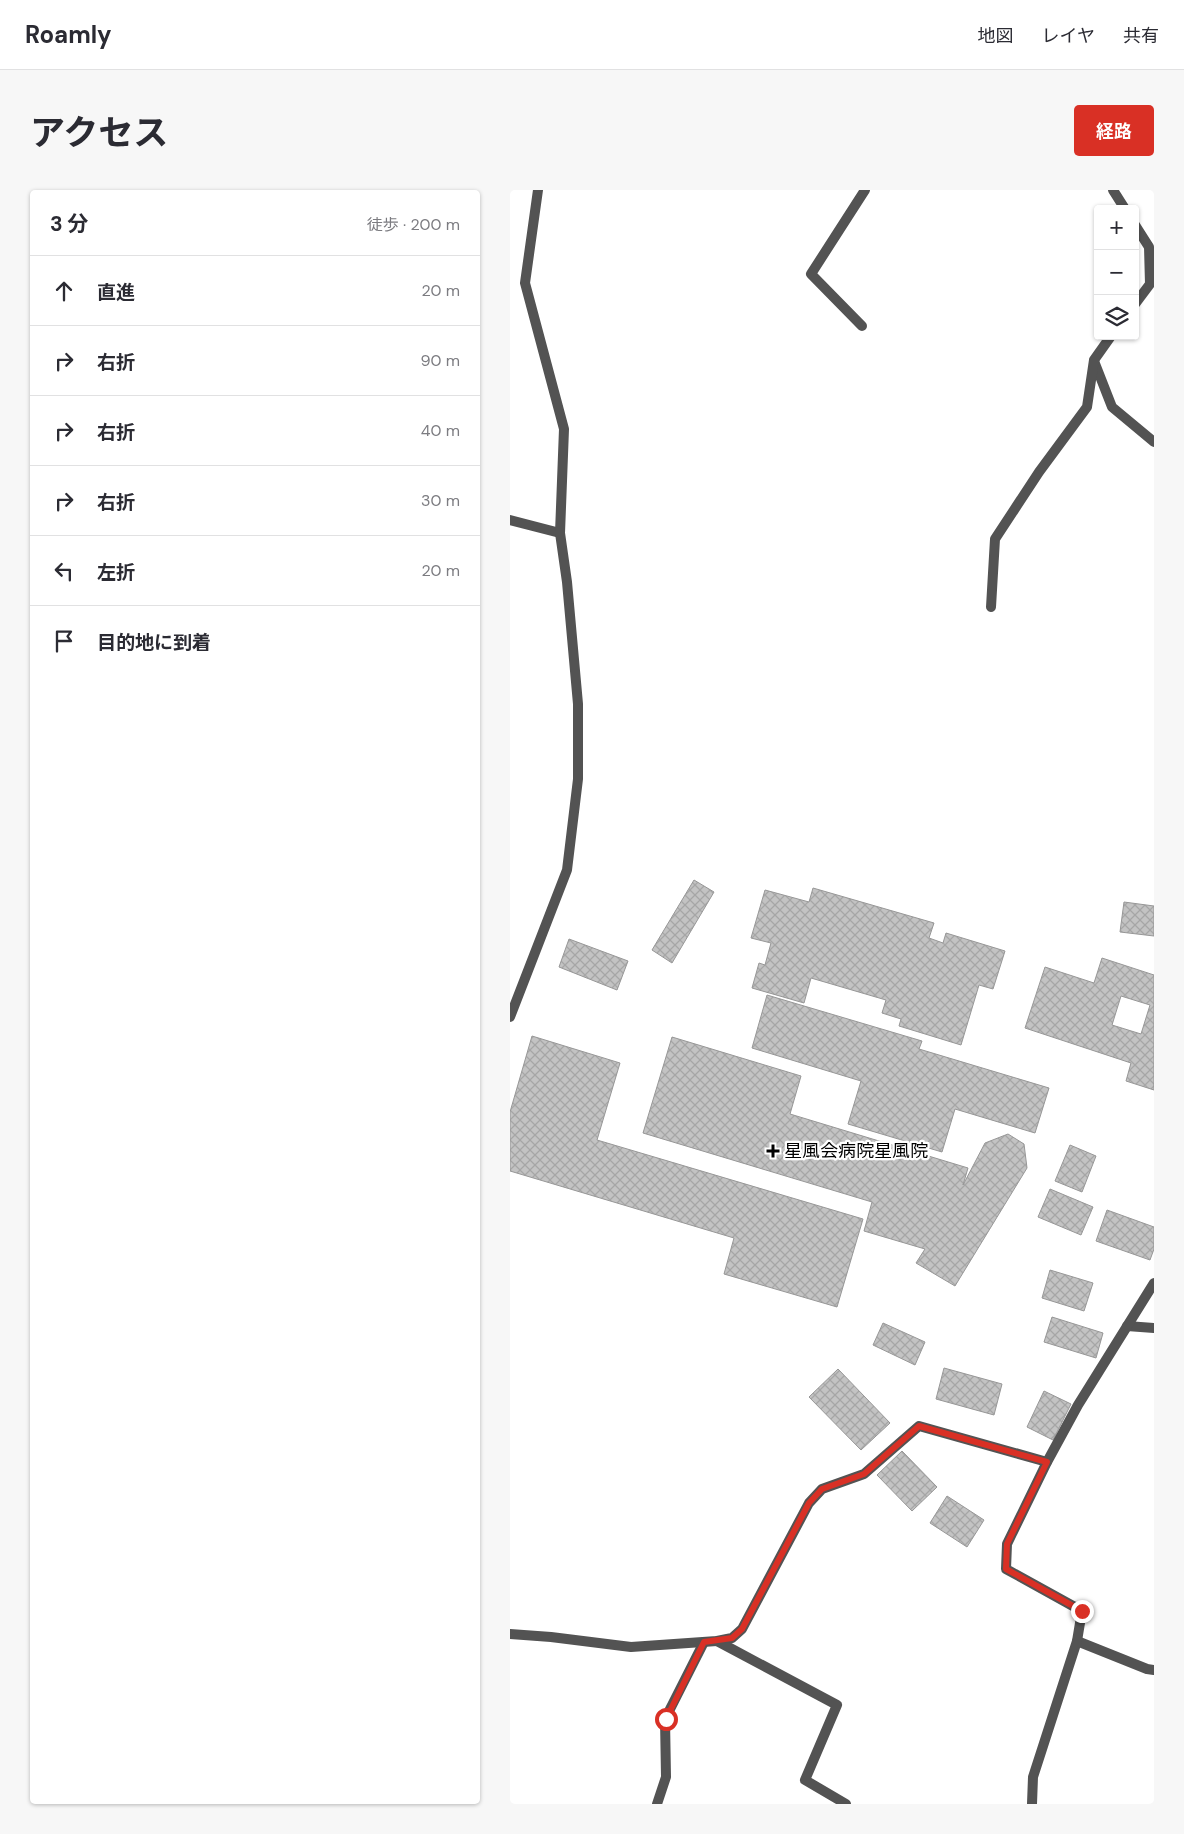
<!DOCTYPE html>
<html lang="ja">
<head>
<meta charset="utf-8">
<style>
  :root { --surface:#fff; --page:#f7f7f7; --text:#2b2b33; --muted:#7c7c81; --line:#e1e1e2; --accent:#d93025 }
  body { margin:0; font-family:"DM Sans","Noto Sans JP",sans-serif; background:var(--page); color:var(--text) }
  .controls { position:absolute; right:15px; top:15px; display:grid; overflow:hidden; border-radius:5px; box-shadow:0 1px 4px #0004 }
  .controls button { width:45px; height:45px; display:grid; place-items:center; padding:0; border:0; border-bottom:1px solid var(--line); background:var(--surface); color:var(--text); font:25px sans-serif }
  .stop { position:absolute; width:15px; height:15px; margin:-11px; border:4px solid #d93025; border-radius:50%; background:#fff }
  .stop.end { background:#d93025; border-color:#fff; box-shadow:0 1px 5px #0008 }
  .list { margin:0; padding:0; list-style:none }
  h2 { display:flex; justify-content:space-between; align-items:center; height:65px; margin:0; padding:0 20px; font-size:21px }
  h2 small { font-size:16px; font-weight:400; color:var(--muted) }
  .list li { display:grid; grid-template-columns:32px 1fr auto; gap:15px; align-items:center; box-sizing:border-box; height:70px; padding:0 20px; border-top:1px solid var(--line) }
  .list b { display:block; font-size:19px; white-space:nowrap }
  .list em { font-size:16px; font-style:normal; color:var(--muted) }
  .icon { flex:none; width:28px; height:28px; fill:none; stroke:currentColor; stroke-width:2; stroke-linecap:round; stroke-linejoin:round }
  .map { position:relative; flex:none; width:644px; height:1614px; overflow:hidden; border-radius:5px }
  header { display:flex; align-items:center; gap:30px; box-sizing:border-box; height:70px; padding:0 25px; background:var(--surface); border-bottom:1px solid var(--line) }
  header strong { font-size:24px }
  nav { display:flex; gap:28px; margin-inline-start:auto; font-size:18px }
  .intro { display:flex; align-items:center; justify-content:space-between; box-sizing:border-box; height:120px; padding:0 30px }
  h1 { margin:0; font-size:35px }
  .button { padding:12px 22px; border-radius:5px; background:var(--accent); color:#fff; font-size:18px; font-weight:700 }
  main { display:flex; gap:30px; padding:0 30px }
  aside { flex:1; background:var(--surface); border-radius:5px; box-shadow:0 1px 4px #0004 }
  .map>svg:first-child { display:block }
  .building { fill:url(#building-cross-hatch); stroke:#979797; fill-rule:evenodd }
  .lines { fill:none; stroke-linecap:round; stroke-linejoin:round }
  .minor { stroke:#535353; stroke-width:10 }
  .route { stroke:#d93025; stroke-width:6 }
  .poi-dot { fill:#000; stroke:#fff; stroke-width:2 }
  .labels { text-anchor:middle; stroke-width:4.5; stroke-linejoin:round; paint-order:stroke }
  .poi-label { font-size:18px; fill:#000; stroke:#fff; text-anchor:start }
</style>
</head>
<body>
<header>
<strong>Roamly</strong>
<nav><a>地図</a><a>レイヤ</a><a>共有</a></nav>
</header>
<div class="intro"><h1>アクセス</h1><a class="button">経路</a></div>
<main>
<aside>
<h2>3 分<small>徒歩 · 200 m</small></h2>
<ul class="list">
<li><svg class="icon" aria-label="ahead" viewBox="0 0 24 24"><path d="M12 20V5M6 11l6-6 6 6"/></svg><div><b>直進</b></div><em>20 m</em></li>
<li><svg class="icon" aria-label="right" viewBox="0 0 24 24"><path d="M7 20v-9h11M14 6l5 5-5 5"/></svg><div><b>右折</b></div><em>90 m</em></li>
<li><svg class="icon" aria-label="right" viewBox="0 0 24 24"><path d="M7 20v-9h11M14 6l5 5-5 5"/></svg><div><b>右折</b></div><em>40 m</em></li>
<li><svg class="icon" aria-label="right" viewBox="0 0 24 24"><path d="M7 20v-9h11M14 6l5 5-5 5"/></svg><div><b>右折</b></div><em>30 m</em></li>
<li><svg class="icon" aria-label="left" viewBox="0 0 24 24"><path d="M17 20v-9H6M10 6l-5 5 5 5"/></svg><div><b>左折</b></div><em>20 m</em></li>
<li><svg class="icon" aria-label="arrive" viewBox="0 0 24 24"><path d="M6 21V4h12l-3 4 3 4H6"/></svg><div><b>目的地に到着</b></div></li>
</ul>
</aside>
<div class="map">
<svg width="644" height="1614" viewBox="0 0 644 1614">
  <defs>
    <pattern id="building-cross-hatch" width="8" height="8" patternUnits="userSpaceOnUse" patternTransform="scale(1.25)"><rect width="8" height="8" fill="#c3c3c3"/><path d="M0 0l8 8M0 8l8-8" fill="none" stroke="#a6a6a6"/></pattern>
  </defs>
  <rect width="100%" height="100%" fill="#fff"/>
  <!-- building -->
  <g class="building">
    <polygon points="184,690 204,702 162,773 142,760"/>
    <polygon points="303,698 424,733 419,748 433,753 436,743 495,761 483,799 469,795 451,855 389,836 391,829 372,823 376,810 301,788 294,813 242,798 249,773 255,775 261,753 241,748 255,700 299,712"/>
    <polygon points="614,712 644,716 644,746 610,742"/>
    <polygon points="59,749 118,771 107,800 49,777"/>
    <path d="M592 768 644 785V900L616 891 621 873 515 838 535 777 584 793ZM611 806 640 815 631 844 602 835Z"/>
    <polygon points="257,805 412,851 409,859 539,898 525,943 445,919 432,962 338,934 351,891 242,858"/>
    <polygon points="22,846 110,873 87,950 353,1029 327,1117 214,1084 224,1048 0,981 0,922"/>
    <polygon points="162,847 291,886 280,924 458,978 453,995 475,953 498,944 514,954 517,978 445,1096 406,1073 415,1059 354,1041 362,1012 133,943"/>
    <polygon points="560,955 586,966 572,1002 545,991"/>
    <polygon points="540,999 583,1017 571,1045 528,1027"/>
    <polygon points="597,1020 644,1037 644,1059 640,1070 586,1051"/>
    <polygon points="540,1080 583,1093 574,1121 532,1108"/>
    <polygon points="542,1127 593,1143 586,1168 534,1152"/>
    <polygon points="373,1133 415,1152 405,1175 363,1155"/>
    <polygon points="434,1178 492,1194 484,1225 426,1209"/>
    <polygon points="328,1179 380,1233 351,1260 299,1207"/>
    <polygon points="534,1201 561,1214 543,1250 517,1237"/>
    <polygon points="392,1261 427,1297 402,1321 367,1285"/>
    <polygon points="437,1306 474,1330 457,1357 420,1333"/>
  </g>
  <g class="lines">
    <!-- minor -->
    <g class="minor">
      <polyline points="603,0 615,19"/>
      <polyline points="625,35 639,57 640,94 625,114"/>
      <polyline points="352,136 301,84 355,0"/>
      <polyline points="584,171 602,217 644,252"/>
      <polyline points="0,330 50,343"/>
      <polyline points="481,417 485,349 529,282 577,217 584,170 601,146"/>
      <polyline points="0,827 57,680 68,589 68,514 57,392 50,343 54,239 15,93 28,0"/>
      <polyline points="617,1136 644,1138"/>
      <polyline points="0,1444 41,1447 121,1457 207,1451 222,1448 232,1439 299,1313 312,1299 354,1284 409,1236 537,1272"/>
      <polyline points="207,1451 327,1515 295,1590 336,1614"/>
      <polyline points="567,1451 637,1479 644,1480"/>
      <polyline points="147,1614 156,1587 155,1529 194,1452"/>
      <polyline points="522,1614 523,1587 567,1451 572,1421 496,1379 497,1354 537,1272 568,1215 644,1093"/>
    </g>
  </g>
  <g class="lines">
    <!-- route -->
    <polyline class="route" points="156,1529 194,1452 222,1448 232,1439 299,1313 312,1299 354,1284 409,1236 537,1272 497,1354 496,1379 572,1421"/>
  </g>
  <!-- markers -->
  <path class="poi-dot" d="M260.5 953.5h5v5h5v5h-5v5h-5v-5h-5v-5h5z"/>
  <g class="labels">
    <!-- poi labels -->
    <g class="poi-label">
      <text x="274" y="967">星風会病院星風院</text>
    </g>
  </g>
</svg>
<div class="controls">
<button>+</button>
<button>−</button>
<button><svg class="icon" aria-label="layers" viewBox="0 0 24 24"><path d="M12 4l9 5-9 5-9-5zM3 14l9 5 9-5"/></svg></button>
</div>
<div class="stop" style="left:156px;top:1529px"></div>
<div class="stop end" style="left:572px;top:1421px"></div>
</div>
</main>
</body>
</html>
